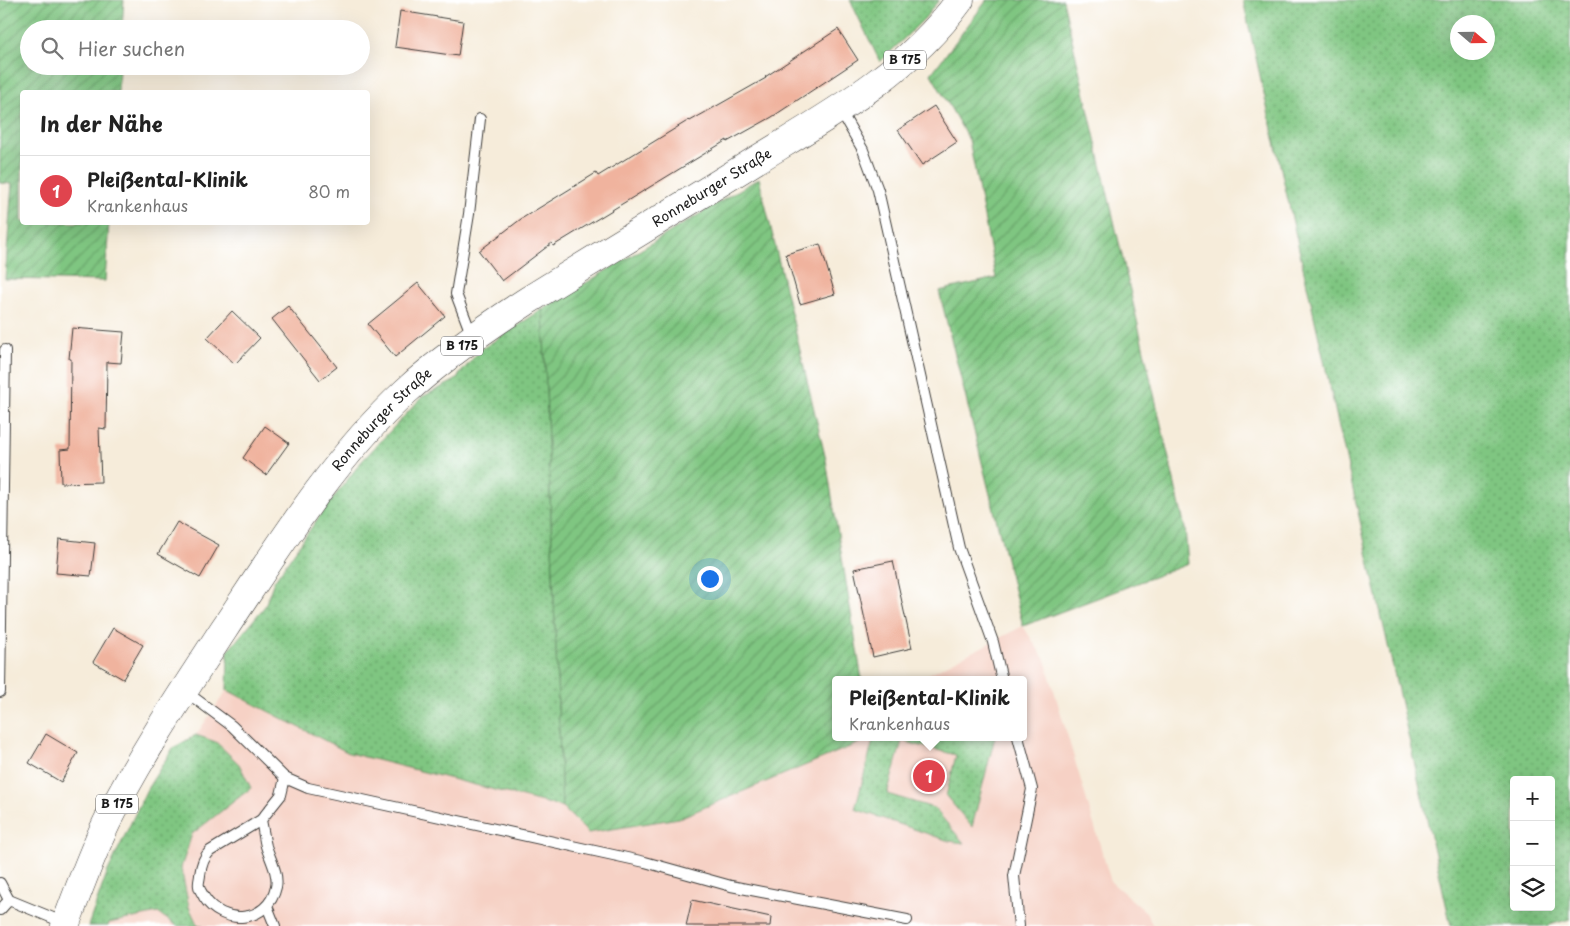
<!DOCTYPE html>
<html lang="de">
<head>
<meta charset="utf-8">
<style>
  :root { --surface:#fff; --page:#f6f6f6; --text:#222; --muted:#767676; --line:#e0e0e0; --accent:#1a73e8 }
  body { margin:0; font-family:"Playpen Sans",sans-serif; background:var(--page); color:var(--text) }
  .controls { position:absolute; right:15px; bottom:15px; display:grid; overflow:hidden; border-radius:5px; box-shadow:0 5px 20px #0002 }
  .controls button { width:45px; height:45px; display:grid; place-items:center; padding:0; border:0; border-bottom:1px solid var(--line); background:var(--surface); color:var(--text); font:25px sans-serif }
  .compass { position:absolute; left:1450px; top:15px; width:45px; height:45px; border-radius:50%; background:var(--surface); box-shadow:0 5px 20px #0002; rotate:110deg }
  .you { position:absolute; left:709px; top:578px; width:18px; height:18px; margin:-12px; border:4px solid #fff; border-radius:50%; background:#1a73e8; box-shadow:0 0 0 8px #1a73e833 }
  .badge { display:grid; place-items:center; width:32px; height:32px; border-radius:50%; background:var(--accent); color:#fff; font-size:16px; font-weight:700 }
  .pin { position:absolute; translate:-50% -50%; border:2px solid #fff; box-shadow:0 1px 5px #0006 }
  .popup { position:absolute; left:832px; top:676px; width:195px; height:65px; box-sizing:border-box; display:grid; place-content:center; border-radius:5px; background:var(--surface); filter:drop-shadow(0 1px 4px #0005); font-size:16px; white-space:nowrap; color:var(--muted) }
  .popup b { font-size:19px; color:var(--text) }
  .popup::after { content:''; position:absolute; left:50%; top:100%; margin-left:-10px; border:10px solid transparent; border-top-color:var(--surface) }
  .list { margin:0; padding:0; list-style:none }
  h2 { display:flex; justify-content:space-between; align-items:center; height:65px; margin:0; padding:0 20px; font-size:21px }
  h2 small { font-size:16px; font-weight:400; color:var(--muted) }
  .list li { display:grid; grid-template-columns:32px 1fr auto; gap:15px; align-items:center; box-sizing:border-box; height:70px; padding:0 20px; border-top:1px solid var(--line) }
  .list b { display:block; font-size:19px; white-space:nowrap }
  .list p { margin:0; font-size:16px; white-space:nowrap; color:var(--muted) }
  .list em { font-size:16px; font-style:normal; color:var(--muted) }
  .icon { flex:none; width:28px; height:28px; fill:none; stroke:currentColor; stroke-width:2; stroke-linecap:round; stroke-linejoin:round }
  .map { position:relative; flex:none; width:1570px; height:926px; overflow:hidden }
  .search { position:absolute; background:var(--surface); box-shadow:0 5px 20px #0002; left:20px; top:20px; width:350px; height:55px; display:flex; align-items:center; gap:12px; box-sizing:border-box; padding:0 18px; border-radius:28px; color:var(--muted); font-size:19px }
  .panel { position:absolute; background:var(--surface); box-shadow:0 5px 20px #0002; left:20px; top:90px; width:350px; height:135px; border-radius:5px }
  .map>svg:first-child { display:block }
  .built { fill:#f6d1c5 }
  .grass { fill:url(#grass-dots); stroke:#4e714e; fill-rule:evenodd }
  .garden { fill:url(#garden-furrows); stroke:#4e714e }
  .building { fill:#f0b39e }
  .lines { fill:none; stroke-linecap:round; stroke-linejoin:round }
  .service-casing { stroke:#3d3b38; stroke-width:12 }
  .primary-casing { stroke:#3d3b38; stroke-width:29 }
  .service { stroke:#fff; stroke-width:10 }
  .primary { stroke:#fff; stroke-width:28 }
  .labels { text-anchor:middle; stroke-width:4.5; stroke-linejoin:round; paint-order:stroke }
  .shield { fill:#fff; stroke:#606060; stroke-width:1 }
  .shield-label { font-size:12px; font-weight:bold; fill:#1c1c1c }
  .street-label { font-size:14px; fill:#1c1c1c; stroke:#fff }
</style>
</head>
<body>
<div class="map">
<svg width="1570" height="926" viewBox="0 0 1570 926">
  <defs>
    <pattern id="grass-dots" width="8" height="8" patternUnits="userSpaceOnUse" patternTransform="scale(1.25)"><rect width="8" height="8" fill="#7fc681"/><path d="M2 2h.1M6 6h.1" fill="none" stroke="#67a069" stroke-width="1.8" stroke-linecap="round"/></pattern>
    <pattern id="garden-furrows" width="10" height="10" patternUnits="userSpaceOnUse" patternTransform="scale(1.25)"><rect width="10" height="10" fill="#7fc681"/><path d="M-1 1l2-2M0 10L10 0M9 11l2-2" fill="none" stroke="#67a069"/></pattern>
  </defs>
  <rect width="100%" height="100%" fill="#fff"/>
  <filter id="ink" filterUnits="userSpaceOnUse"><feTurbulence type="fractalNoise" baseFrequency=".02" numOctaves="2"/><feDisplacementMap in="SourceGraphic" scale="10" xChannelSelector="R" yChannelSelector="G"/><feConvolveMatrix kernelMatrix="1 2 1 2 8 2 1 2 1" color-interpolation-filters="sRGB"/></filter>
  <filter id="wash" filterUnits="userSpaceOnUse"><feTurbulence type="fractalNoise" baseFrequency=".0096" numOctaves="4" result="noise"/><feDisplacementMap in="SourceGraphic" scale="20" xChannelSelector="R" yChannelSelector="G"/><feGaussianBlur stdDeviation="1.12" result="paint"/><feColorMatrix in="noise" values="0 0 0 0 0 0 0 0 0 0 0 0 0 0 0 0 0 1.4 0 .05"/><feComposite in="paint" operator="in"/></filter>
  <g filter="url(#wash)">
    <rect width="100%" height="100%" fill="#f6ecda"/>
    <!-- built -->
    <g class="built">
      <polygon points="1023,626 1045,660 1111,882 1146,912 1153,926 203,926 197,924 189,907 181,867 192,834 250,788 239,764 216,742 196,735 227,690 349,753 562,807 588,833 679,818 858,743 860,737 1023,737 1023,680 917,680"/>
      <polygon points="158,913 177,926 108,926 109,923 127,919"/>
    </g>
    <!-- grass -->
    <g class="grass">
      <polygon points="850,0 939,0 924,19 880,62"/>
      <path d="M1243 0H1570V919L1546 926H1451ZM1458 22H1488V52H1458ZM1514 780H1551V907H1514Z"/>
      <polygon points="543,309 562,807 349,753 227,690 228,651 265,606 274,581 321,514 361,462 422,397 454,381 480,350"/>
      <polygon points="196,735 216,742 239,764 251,788 192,834 181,868 189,907 197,924 203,926 177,926 158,913 109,923 108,926 88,926 107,873 147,789 173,748"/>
      <polygon points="874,737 995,737 972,827 946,796 956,755 902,741 887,794 934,808 964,843 949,841 855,809"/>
    </g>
    <!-- garden -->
    <g class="garden">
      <polygon points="0,0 124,0 122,29 29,29 29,66 119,66 118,92 22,92 22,222 109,223 105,281 5,279 12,184 0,183"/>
      <polygon points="987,0 1063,0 1185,528 1188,564 1023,626 939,291 996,278 969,140 931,74"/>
      <polygon points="759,178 826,460 862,680 835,680 835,737 860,737 859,743 679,818 588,833 562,807 543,309"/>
    </g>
    <g id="blocks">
      <!-- building -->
      <g class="building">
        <polygon points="400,11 463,21 458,56 395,47"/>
        <polygon points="838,29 858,60 772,117 727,142 727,140 553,246 552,243 502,281 479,251 521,219 596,173 598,176 689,120 690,121 766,78 765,77"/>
        <polygon points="934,106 957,142 922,165 898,130"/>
        <polygon points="820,244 835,294 800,304 786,254"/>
        <polygon points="418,283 445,316 395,357 368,324"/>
        <polygon points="288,306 337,367 320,380 272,319"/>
        <polygon points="232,311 260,338 235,364 207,338"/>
        <polygon points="72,328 124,332 121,363 107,362 106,429 99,428 101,482 61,483 60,450 70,449 71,359 69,359"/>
        <polygon points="265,426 289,443 266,475 243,458"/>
        <polygon points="177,522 219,545 200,578 158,554"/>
        <polygon points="59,539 95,543 91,576 56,573"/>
        <polygon points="893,561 912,648 873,657 854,569"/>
        <polygon points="113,628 143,645 123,679 93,662"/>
        <polygon points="46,734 78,753 61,782 29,763"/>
        <polygon points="692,900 771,917 770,926 686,926"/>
      </g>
    </g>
  </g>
  <g filter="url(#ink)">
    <use href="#blocks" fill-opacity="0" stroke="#3d3b38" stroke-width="1"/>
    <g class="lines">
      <defs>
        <g id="service">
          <polyline points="840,110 863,150 878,190 959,548 993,642 1002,680"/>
          <polyline points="472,336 456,294 469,214 480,119"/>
          <polyline points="185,691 232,726 285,778 308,788 645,862 731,886 907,920"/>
          <polyline points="0,692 5,350"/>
          <polyline points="1018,737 1032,789 1014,876 1019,926"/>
          <path d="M261 820C263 829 264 838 266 846 270 859 279 874 276 887 268 924 222 926 204 897 203 894 199 890 199 886 198 883 200 878 200 875 201 866 204 857 210 851L261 820 281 795 285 778"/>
          <polyline points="0,883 9,900"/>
          <polyline points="267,906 275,926"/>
          <polyline points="0,910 9,900 65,923"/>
        </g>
        <g id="primary">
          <path id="s1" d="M65 926C78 891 91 855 107 822 141 754 183 692 224 629 278 548 333 459 405 392 442 358 484 329 527 301 602 254 678 209 753 162 830 115 906 74 960 0"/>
        </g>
      </defs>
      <!-- service casing -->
      <use href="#service" class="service-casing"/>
      <!-- primary casing -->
      <use href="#primary" class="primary-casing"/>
      <!-- service -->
      <use href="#service" class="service"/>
      <!-- primary -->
      <use href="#primary" class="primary"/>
    </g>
  </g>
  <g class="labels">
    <!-- shield labels -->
    <g class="shield">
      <rect x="884" y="50.5" width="42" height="19" rx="4"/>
      <rect x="441" y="336.5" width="42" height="19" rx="4"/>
      <rect x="96" y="794.5" width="42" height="19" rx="4"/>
    </g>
    <g class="shield-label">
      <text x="905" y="64">B 175</text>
      <text x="462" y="350">B 175</text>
      <text x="117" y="808">B 175</text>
    </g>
    <!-- street labels -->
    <g class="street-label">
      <text dy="5" stroke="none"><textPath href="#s1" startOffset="1006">Ronneburger Straße</textPath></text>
      <text dy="5" stroke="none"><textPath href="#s1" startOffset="601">Ronneburger Straße</textPath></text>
    </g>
  </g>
</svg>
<div class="controls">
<button>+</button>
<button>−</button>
<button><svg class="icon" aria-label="layers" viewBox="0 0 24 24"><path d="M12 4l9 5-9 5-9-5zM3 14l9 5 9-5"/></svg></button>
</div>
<svg class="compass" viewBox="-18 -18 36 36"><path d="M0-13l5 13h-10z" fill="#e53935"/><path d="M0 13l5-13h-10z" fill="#767676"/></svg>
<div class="you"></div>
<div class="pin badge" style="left:929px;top:776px;background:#e0444e">1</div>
<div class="popup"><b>Pleißental-Klinik</b>Krankenhaus</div>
<div class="search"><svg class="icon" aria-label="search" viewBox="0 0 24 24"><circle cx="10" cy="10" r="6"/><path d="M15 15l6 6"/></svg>Hier suchen</div>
<section class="panel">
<h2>In der Nähe<small></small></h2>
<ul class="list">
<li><span class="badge" style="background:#e0444e">1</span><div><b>Pleißental-Klinik</b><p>Krankenhaus</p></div><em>80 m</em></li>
</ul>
</section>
</div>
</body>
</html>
